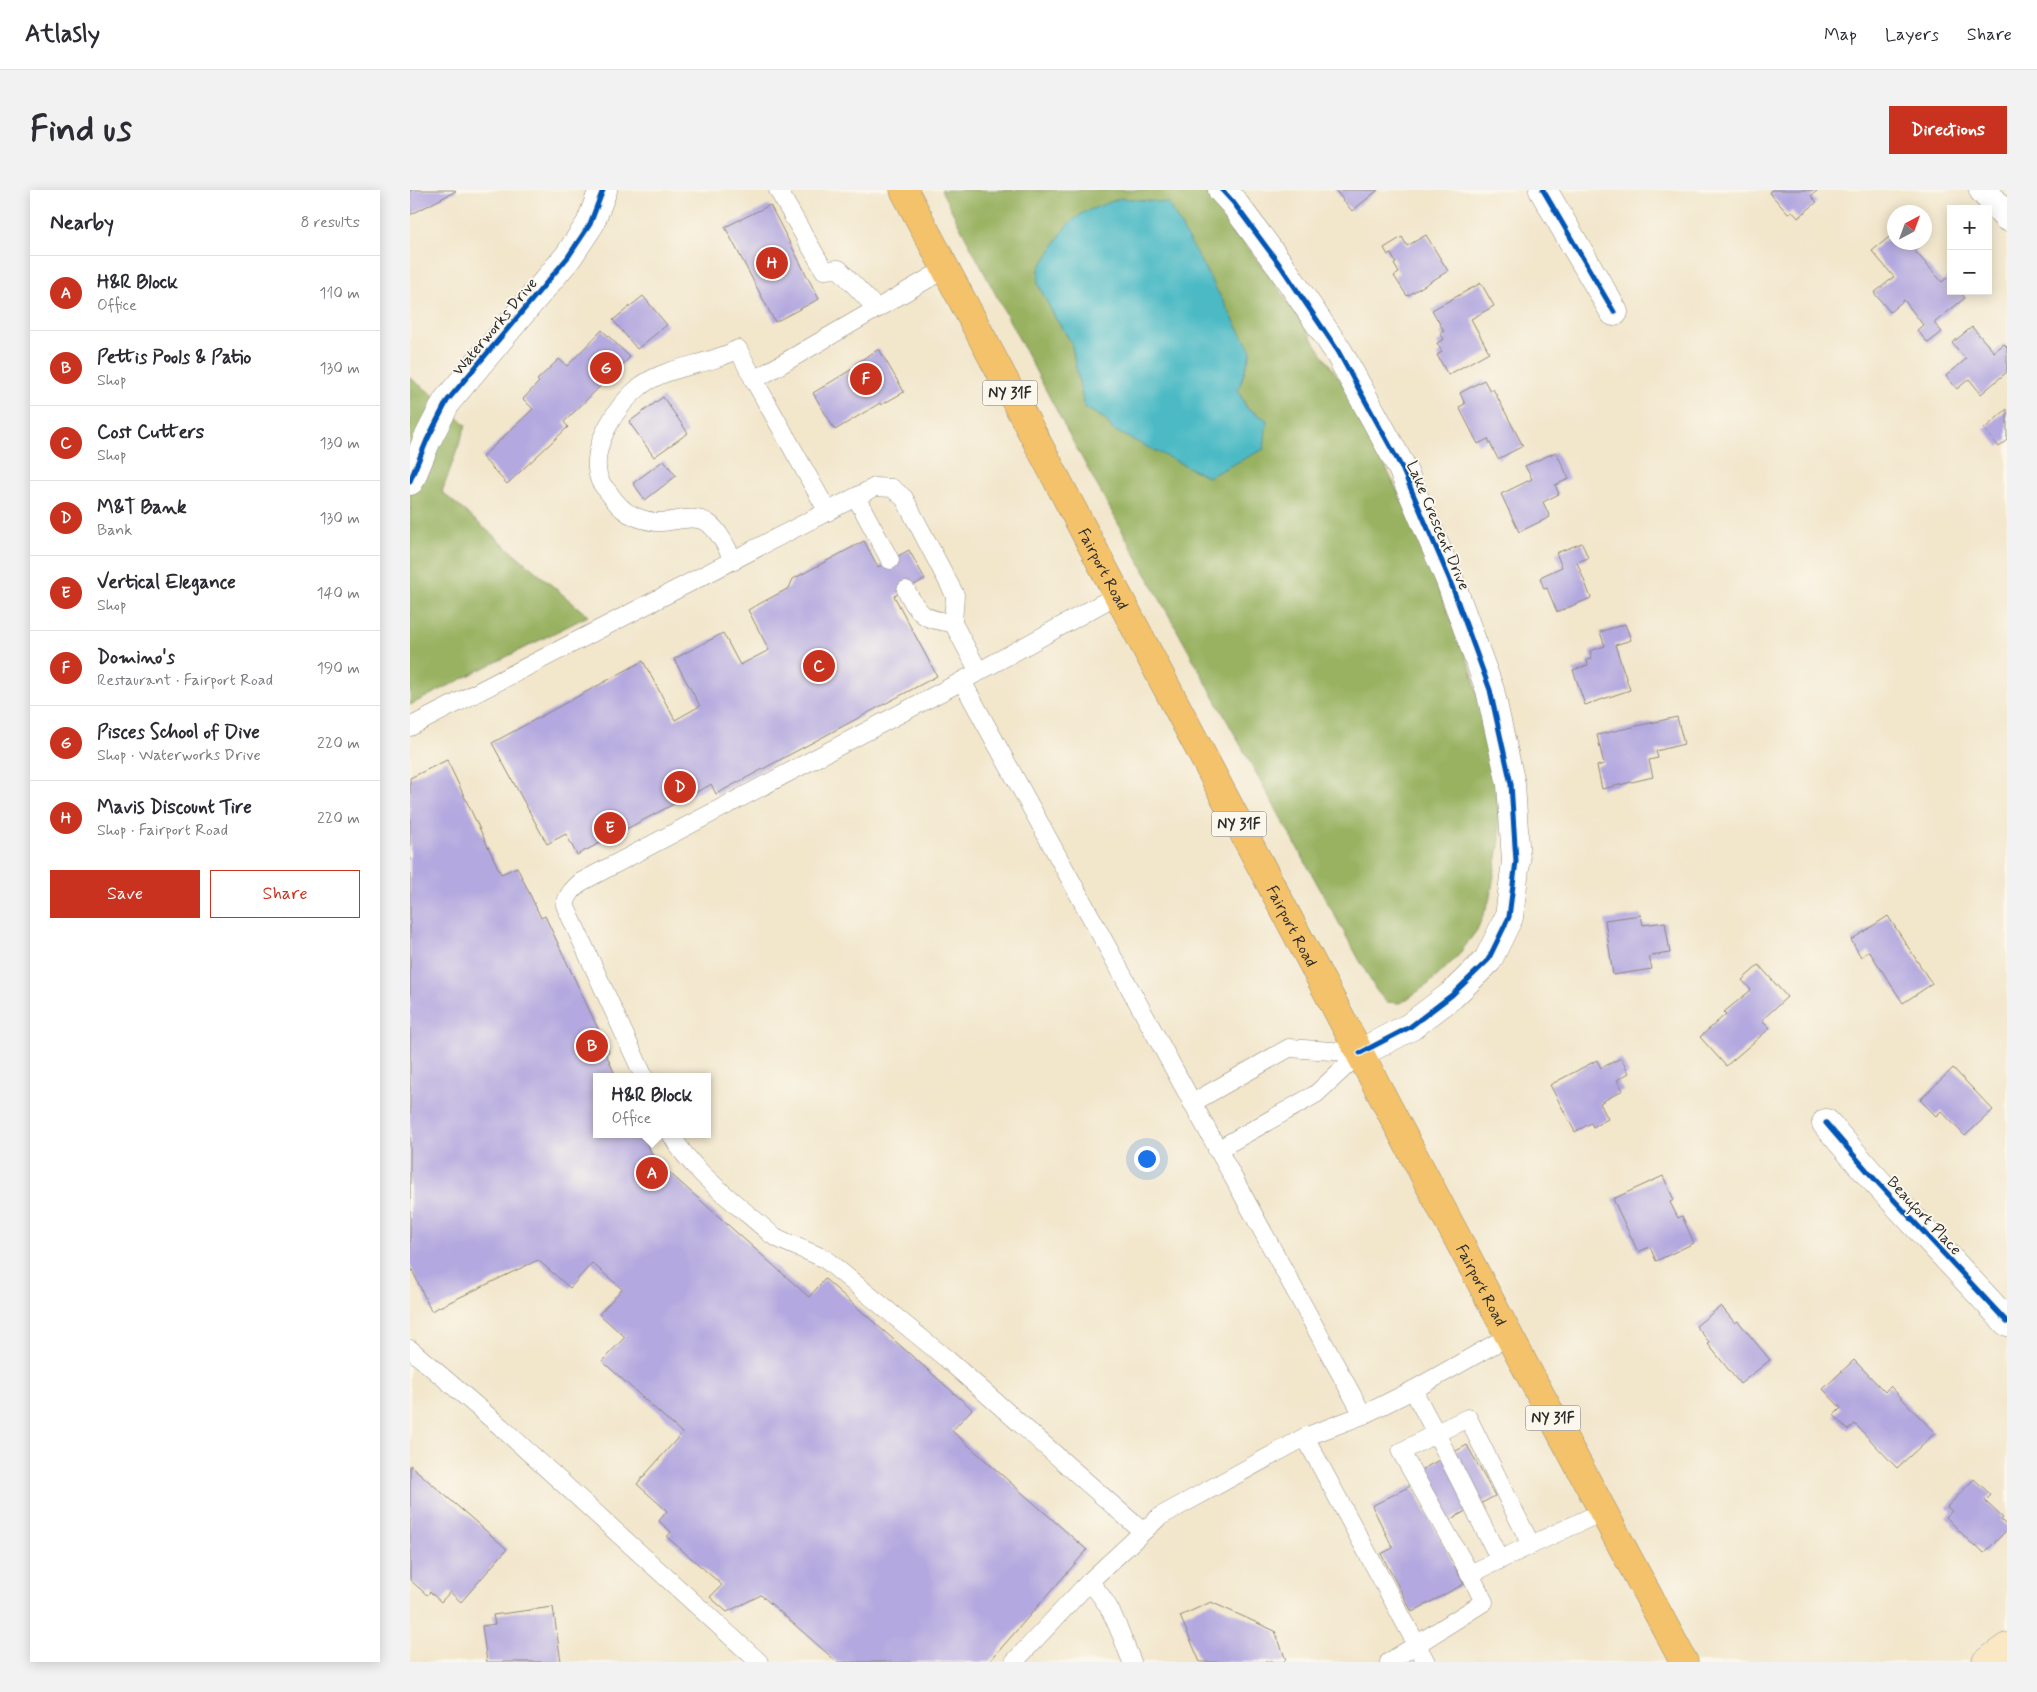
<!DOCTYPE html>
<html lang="en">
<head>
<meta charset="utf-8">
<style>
  :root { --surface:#fff; --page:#f2f2f3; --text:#2b2b33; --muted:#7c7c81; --line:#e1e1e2; --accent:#c8321e }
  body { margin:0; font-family:Mynerve,sans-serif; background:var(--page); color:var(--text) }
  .controls { position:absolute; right:15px; top:15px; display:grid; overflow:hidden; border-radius:0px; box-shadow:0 2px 12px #0003 }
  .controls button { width:45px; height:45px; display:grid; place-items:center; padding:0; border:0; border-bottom:1px solid var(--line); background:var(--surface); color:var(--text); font:25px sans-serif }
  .compass { position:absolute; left:1477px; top:15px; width:45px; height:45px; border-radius:50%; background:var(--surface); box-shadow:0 2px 12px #0003; rotate:41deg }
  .you { position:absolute; left:736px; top:968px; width:18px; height:18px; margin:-12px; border:4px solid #fff; border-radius:50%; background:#1a73e8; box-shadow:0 0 0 8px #1a73e833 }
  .badge { display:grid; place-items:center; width:32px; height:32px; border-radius:50%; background:var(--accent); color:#fff; font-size:16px; font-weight:700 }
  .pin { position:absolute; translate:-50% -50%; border:2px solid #fff; box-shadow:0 1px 5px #0006 }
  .popup { position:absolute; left:183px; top:883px; width:118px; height:65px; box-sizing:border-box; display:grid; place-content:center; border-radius:0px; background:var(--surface); filter:drop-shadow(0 1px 4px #0005); font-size:16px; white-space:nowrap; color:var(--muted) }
  .popup b { font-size:19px; color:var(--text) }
  .popup::after { content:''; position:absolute; left:50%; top:100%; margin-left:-10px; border:10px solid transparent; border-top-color:var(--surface) }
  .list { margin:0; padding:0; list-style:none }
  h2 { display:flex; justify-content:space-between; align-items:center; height:65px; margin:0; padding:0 20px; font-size:21px }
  h2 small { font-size:16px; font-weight:400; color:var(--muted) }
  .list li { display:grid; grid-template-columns:32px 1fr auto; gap:15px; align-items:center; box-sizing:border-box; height:75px; padding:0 20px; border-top:1px solid var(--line) }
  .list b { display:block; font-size:19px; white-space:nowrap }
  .list p { margin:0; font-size:16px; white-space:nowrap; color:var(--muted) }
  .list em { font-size:16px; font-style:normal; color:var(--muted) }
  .actions { display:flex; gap:10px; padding:15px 20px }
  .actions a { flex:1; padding:11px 0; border:1px solid var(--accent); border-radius:0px; text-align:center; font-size:18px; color:var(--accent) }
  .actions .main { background:var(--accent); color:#fff }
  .map { position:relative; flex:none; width:1597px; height:1472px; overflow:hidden; border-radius:0px }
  header { display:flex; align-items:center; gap:30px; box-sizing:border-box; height:70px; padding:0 25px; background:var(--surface); border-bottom:1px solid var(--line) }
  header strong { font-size:24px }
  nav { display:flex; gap:28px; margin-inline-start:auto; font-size:18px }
  .intro { display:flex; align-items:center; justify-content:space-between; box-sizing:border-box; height:120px; padding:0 30px }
  h1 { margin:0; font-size:35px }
  .button { padding:12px 22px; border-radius:0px; background:var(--accent); color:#fff; font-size:18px; font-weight:700 }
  main { display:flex; gap:30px; padding:0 30px }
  aside { flex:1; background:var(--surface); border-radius:0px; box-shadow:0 2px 12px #0003 }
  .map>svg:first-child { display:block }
  .forest { fill:#99b262; stroke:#626e46; fill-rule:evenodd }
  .water { fill:#4cbac5; stroke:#3c7278 }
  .building { fill:#b3a8df }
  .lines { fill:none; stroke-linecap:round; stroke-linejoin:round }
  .lane-casing { stroke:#8e887b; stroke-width:19 }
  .street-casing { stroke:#8e887b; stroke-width:29 }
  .secondary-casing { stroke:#8e887b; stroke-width:29 }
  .primary-casing { stroke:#8e887b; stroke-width:29 }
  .lane { stroke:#fff; stroke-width:18 }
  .street { stroke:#fff; stroke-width:28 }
  .secondary { stroke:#fae7c3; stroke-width:28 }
  .primary { stroke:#f3c26a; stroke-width:28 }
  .cycleway-casing { stroke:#fbf7ec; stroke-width:8 }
  .cycleway { stroke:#0057b8; stroke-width:5 }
  .labels { text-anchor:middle; stroke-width:4; stroke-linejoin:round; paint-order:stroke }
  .shield { fill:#fbf7ec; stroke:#696865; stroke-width:1 }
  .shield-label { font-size:15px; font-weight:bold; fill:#2b2b2b }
  .street-label { font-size:16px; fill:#2b2b2b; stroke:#fbf7ec }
</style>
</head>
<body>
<header>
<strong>Atlasly</strong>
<nav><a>Map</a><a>Layers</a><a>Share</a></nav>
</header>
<div class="intro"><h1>Find us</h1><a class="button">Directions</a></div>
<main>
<aside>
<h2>Nearby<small>8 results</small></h2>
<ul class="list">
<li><span class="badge">A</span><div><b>H&amp;R Block</b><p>Office</p></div><em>110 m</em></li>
<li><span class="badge">B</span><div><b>Pettis Pools &amp; Patio</b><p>Shop</p></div><em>130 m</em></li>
<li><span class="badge">C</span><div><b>Cost Cutters</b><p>Shop</p></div><em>130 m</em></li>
<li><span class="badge">D</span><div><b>M&amp;T Bank</b><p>Bank</p></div><em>130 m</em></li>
<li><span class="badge">E</span><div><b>Vertical Elegance</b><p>Shop</p></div><em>140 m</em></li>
<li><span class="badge">F</span><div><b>Domino's</b><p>Restaurant · Fairport Road</p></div><em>190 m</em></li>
<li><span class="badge">G</span><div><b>Pisces School of Dive</b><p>Shop · Waterworks Drive</p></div><em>220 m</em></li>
<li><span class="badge">H</span><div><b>Mavis Discount Tire</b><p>Shop · Fairport Road</p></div><em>220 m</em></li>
</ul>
<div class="actions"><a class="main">Save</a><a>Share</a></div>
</aside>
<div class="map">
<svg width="1597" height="1472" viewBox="0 0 1597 1472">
  <rect width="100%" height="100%" fill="#fbf7ec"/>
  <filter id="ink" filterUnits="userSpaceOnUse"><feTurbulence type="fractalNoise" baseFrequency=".02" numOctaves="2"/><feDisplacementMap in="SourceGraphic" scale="10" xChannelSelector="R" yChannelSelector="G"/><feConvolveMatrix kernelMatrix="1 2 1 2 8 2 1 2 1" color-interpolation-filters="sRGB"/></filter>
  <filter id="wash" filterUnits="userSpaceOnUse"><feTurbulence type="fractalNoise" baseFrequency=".0096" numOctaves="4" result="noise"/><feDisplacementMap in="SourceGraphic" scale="20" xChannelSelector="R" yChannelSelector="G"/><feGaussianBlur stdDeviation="1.12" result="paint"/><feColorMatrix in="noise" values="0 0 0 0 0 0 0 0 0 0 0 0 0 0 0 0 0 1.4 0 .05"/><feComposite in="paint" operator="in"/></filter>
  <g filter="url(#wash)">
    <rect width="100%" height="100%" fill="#f2e6cb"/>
    <!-- forest -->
    <g class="forest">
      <path d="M531 0H795L867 96 938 202 994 314 1061 479 1085 576 1090 649 1080 709 1067 740 1047 767 1020 793 991 813 976 812 966 800 662 250ZM628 94 841 161 828 201 837 218 857 230 703 240 695 229 674 217 661 152 644 126Z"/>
      <polygon points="0,188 22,204 56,235 32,302 178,426 0,515"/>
    </g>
    <!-- water -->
    <polygon class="water" points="711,8 758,13 841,161 828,201 837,218 857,230 854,259 798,287 703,240 695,229 674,217 661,152 644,126 628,94 629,79 656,36 674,22"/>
    <g id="blocks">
      <!-- building -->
      <g class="building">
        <polygon points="0,0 45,0 46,1 0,25"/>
        <polygon points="925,0 968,0 942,21"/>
        <polygon points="1362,0 1408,0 1401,6 1407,12 1388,28 1382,21 1378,24 1359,2"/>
        <polygon points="360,15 409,109 365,132 315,37"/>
        <polygon points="1484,43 1484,52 1510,52 1511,54 1504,60 1532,92 1538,87 1541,90 1541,101 1550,101 1555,108 1524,133 1532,142 1518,153 1507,140 1513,135 1494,110 1480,122 1464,103 1484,87 1462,61"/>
        <polygon points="1016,45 1038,81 997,106 984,86 989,83 984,74 986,73 981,64 978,65 974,58 992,47 997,56"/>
        <polygon points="1071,93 1084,116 1061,129 1079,162 1038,185 1027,165 1032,162 1027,153 1034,149 1030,143 1034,141 1022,120"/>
        <polygon points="233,106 257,135 227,159 203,130"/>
        <polygon points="1562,137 1584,162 1594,154 1597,157 1597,182 1571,204 1559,189 1547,199 1536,186 1556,169 1542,153"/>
        <polygon points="192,140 220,167 154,232 158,237 97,294 72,267 123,219 113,209 129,192 127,190 149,169 157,176"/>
        <polygon points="469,159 494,202 471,215 470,213 425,240 403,203 447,176 445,174"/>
        <polygon points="1074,190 1080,201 1083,199 1113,256 1088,269 1078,249 1068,254 1049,217 1055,214 1050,203"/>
        <polygon points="253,207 278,243 244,267 219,232"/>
        <polygon points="1597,219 1597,250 1589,257 1574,239"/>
        <polygon points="1146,262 1159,289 1145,295 1149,304 1133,312 1140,327 1109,342 1091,304 1122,289 1115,276"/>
        <polygon points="254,270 266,286 235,310 223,293"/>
        <polygon points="454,351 468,377 499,360 515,389 484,406 527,486 306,604 301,594 300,595 167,665 156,644 137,654 82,553 233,471 265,530 290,516 264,469 313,443 330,475 359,460 338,420 379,398 383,389"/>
        <polygon points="1172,353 1178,368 1167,372 1181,408 1147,422 1137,398 1134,399 1130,388 1132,386 1152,377 1146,363"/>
        <polygon points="1215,434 1221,450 1205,455 1220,500 1175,515 1163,480 1178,475 1177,470 1182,469 1180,461 1195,456 1190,442"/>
        <polygon points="1267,527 1274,554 1246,561 1248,568 1239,570 1243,587 1192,599 1187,576 1194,574 1187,545"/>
        <polygon points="37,570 91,684 107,677 131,728 135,726 199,862 196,864 206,887 187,887 187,944 233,944 244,969 399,1107 415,1089 562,1219 542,1241 677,1360 579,1472 427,1472 351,1405 317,1422 300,1407 312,1395 257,1347 261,1342 249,1331 257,1321 227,1294 272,1243 192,1171 215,1147 189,1124 212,1099 182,1073 160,1098 128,1070 21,1121 0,1075 0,588"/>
        <polygon points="1231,725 1233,735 1255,732 1260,763 1239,766 1242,779 1203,785 1195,730"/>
        <polygon points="1478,726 1522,794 1493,813 1459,761 1451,767 1441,750"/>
        <polygon points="1349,775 1377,807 1352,830 1360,838 1316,876 1290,847 1316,824 1314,822 1341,800 1332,790"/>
        <polygon points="1211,868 1219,883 1207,890 1213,900 1190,913 1198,929 1183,937 1181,933 1165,942 1140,895 1187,870 1191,878"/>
        <polygon points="1543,878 1583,920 1555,946 1531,921 1526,926 1510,910"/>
        <polygon points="1253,986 1264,1010 1260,1012 1268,1028 1272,1026 1284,1053 1246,1071 1240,1057 1228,1062 1203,1009"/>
        <polygon points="1311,1116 1325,1133 1328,1131 1360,1170 1330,1194 1298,1154 1300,1153 1286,1136"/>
        <polygon points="1444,1170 1475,1202 1480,1196 1525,1243 1487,1278 1445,1234 1438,1240 1424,1225 1431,1218 1413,1199"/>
        <polygon points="1057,1255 1085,1306 1035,1332 1007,1282"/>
        <polygon points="0,1275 97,1359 51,1412 40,1402 31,1412 20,1402 17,1405 0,1390"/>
        <polygon points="1564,1289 1581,1305 1575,1311 1593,1328 1591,1330 1597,1336 1597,1340 1574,1363 1567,1356 1565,1357 1536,1327 1542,1321 1537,1317"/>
        <polygon points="1002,1295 1054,1394 1002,1422 971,1364 983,1358 962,1316"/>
        <polygon points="801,1412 865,1441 876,1470 874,1471 875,1472 790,1472 770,1426"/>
        <polygon points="143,1417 151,1472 77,1472 72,1436 85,1434 83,1425"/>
      </g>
    </g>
  </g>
  <g filter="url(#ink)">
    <use href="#blocks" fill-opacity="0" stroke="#8e887b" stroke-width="1"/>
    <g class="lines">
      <defs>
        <g id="lane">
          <polyline points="368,0 414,80 429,79 467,119"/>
          <polyline points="446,307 480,370"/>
          <polyline points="418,322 344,190 535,79"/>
          <path d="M324 371C317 359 310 341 298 333 282 323 263 333 246 332 239 331 230 329 224 326 213 322 205 312 199 303 196 299 192 295 190 291 177 259 207 214 232 195 260 175 298 176 328 159L344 190"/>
          <path d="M496 400C510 426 513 429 543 433"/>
          <polyline points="552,491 953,1225"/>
          <polyline points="0,537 465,297 482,298 494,308 545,405 543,433 569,482"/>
          <path d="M234 887 155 715C158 704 163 699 171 692L552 491 707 405"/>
          <polyline points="782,913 879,858 950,863"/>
          <path d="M261 944C281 982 330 1016 362 1045 379 1055 397 1060 415 1069L538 1170 732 1341"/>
          <polyline points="807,960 906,904 950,863"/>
          <polyline points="0,1159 91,1237 349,1472"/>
          <polyline points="895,1247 1016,1472"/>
          <polyline points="1121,1355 1194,1321"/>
          <polyline points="1060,1384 991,1262 1026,1243 1090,1370"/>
          <path d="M679 1392C702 1414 710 1443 722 1472"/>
          <polyline points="604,1472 679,1392 749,1327 895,1247 953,1225 1003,1200 1099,1146"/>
          <polyline points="979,1472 1074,1412 1060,1384 1121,1355 1058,1228 1026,1243 1003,1200"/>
        </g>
        <g id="street">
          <polyline points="812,0 823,12 872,78 928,161 992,278 1039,388 1080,500 1101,594 1106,671 1099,727 1078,770 1042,805 1000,837 950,863"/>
          <polyline points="1133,0 1204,122"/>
          <polyline points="1573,0 1597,27"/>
          <polyline points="0,291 17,250 37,211 158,67 180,34 193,0"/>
          <polyline points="1416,933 1459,983 1597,1132"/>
        </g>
        <polyline id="secondary" points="1576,1472 1597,1457"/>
        <g id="primary">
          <path id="s1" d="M494 0 1099 1146 1274 1472"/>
        </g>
      </defs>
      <!-- lane casing -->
      <use href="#lane" class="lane-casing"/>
      <!-- street casing -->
      <use href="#street" class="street-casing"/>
      <!-- secondary casing -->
      <use href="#secondary" class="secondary-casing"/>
      <!-- primary casing -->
      <use href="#primary" class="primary-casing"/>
      <!-- lane -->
      <use href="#lane" class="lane"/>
      <!-- street -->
      <use href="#street" class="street"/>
      <!-- secondary -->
      <use href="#secondary" class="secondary"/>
      <!-- primary -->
      <use href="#primary" class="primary"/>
      <defs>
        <g id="cycleway">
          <polyline points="812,0 823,12 872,78 928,161 992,278 1039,388 1080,500 1101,594 1106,671 1099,727 1078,770 1042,805 1000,837 950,863"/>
          <polyline points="1133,0 1204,122"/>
          <polyline points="0,291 17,250 37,211 158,67 180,34 193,0"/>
          <polyline points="1416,933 1459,983 1597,1132"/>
        </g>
      </defs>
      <!-- cycleway casing -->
      <use href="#cycleway" class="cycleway-casing"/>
      <!-- cycleway -->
      <use href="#cycleway" class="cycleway"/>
    </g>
  </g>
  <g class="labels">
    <!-- shield labels -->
    <g class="shield">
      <rect x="572.5" y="190.5" width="55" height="25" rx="4"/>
      <rect x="801.5" y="621.5" width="55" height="25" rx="4"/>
      <rect x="1115.5" y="1215.5" width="55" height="25" rx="4"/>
    </g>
    <g class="shield-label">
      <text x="600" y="208">NY 31F</text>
      <text x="829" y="639">NY 31F</text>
      <text x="1143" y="1233">NY 31F</text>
    </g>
    <!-- street labels -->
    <g class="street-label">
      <text transform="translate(84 136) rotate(-50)" y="6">Waterworks Drive</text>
      <text transform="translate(1029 335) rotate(67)" y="6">Lake Crescent Drive</text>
      <text dy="6" stroke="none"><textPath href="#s1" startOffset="428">Fairport Road</textPath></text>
      <text dy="6" stroke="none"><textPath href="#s1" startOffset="832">Fairport Road</textPath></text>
      <text transform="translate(1515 1025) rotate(47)" y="6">Beaufort Place</text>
      <text dy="6" stroke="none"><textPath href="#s1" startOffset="1238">Fairport Road</textPath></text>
    </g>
  </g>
</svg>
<div class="controls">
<button>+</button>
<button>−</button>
</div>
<svg class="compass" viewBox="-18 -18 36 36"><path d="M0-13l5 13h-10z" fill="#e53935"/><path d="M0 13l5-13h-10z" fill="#7c7c81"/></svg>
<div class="you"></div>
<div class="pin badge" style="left:242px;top:983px">A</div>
<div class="popup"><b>H&amp;R Block</b>Office</div>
<div class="pin badge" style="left:182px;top:856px">B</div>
<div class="pin badge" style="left:409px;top:476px">C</div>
<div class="pin badge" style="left:270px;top:597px">D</div>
<div class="pin badge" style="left:200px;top:638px">E</div>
<div class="pin badge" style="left:456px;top:189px">F</div>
<div class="pin badge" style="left:196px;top:178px">G</div>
<div class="pin badge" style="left:362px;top:73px">H</div>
</div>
</main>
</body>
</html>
